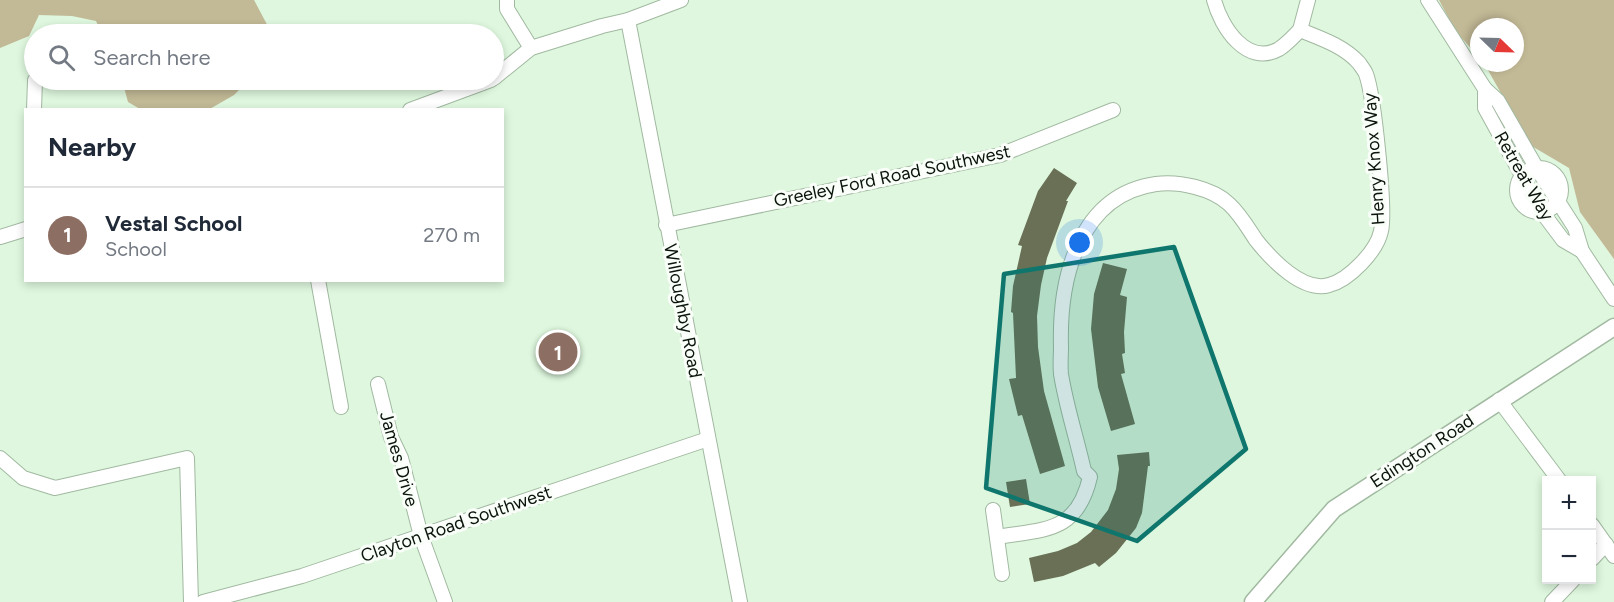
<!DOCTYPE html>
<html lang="en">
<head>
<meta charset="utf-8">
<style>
  :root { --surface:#fff; --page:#f2f2f3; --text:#1f2937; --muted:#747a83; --line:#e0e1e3; --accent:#0f766e }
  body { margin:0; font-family:Figtree,sans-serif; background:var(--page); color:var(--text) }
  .controls { position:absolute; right:18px; bottom:18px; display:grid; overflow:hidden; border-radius:0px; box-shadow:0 3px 9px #0003 }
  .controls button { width:54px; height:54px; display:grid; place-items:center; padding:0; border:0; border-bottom:2px solid var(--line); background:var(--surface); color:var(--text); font:30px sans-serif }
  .compass { position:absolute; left:1470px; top:18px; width:54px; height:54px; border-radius:50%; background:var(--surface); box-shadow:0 3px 9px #0003; rotate:113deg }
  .you { position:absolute; left:1080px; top:243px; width:21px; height:21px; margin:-15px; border:4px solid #fff; border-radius:50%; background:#1a73e8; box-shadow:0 0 0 9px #1a73e833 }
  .badge { display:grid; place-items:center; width:39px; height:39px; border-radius:50%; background:var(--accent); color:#fff; font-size:20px; font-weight:700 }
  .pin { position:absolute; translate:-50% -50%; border:3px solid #fff; box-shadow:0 2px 6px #0006 }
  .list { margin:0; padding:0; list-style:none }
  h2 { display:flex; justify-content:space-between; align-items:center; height:78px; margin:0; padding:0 24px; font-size:26px }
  h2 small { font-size:20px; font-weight:400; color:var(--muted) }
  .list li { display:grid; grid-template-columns:39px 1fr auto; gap:18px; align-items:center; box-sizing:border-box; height:96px; padding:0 24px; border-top:2px solid var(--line) }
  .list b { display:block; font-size:22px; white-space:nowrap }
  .list p { margin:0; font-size:20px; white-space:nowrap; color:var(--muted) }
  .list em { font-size:20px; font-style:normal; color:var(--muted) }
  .icon { flex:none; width:33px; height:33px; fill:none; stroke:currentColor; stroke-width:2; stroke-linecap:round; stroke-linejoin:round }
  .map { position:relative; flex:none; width:1614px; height:602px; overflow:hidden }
  .search { position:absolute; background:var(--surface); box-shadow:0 3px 9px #0003; left:24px; top:24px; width:480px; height:66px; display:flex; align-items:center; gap:15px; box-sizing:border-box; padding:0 21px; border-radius:33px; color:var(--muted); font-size:22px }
  .panel { position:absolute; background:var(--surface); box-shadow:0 3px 9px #0003; left:24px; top:108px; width:480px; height:174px; border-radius:0px }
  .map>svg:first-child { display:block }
  .forest { fill:#c2b996 }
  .building { fill:#697055 }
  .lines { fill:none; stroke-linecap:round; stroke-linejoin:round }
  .minor-casing { stroke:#a1b9a1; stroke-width:16 }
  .tertiary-casing { stroke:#a1b9a1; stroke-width:19 }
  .minor { stroke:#fff; stroke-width:14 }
  .tertiary { stroke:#fff; stroke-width:16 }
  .marked { fill:#0f766e; fill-opacity:0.2; stroke:#0f766e; stroke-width:4.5; stroke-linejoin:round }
  .labels { text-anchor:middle; stroke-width:6; stroke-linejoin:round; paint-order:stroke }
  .street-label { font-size:18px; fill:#0b140c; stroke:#f9fef9 }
</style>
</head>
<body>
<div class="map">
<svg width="1614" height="602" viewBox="0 0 1614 602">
  <rect width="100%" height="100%" fill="#def7de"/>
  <!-- forest -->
  <g class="forest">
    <polygon points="0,0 254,0 272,34 102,34 96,21 72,16 39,15 29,36 0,48"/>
    <polygon points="1439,0 1614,0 1614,259 1580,212 1569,168 1530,145 1484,63 1515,63 1515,27 1479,27 1479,57 1456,32"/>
    <polygon points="122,80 249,80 234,95 208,110 140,109 128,102"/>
  </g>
  <!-- building -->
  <g class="building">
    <polygon points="1054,168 1077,183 1066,201 1068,201 1047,258 1041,285 1037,316 1038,347 1044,391 1065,466 1040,474 1022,415 1018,416 1009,379 1016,378 1013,313 1011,312 1013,286 1022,246 1018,245 1038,191"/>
    <polygon points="1103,263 1127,269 1120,295 1127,297 1124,332 1125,353 1122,354 1125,373 1121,374 1135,424 1111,431 1098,387 1091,329 1094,294"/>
    <polygon points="1149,452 1150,466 1148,466 1142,513 1136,528 1116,553 1099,567 1095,563 1063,576 1034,582 1029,558 1058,551 1077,543 1091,532 1108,510 1116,489 1119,469 1117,455"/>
    <polygon points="1026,479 1030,504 1010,507 1006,482"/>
  </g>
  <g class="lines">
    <defs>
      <g id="minor">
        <polyline points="507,0 507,9 531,48"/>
        <path d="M1214 0C1221 27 1247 67 1279 49 1287 44 1294 36 1300 30"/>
        <polyline points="1428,0 1485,89 1498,101 1536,167 1575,228 1582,251 1614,299"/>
        <polyline points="628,20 740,602"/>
        <polyline points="1300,30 1308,0"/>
        <polyline points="494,78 531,48 602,26 628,20 681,0"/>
        <polyline points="1485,89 1485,108 1542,212 1563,240 1582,251"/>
        <polyline points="34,110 35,80"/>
        <polyline points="410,110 491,80"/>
        <circle cx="1539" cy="190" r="22"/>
        <polyline points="666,225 1000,155 1113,110"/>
        <polyline points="0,237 26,229"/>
        <polyline points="318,280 341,407"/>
        <polyline points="378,384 391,437 401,458 421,536 445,602"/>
        <polyline points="1499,400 1559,480"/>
        <polyline points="0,458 23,478 55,488 187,458 191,602"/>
        <polyline points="993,510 1002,574"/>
        <polyline points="1592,525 1614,556"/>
        <path d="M997 537C1045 529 1077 533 1090 477L1084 471C1077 439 1066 406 1061 374 1060 365 1061 355 1061 347 1059 280 1078 195 1156 184 1179 181 1212 188 1229 204 1240 214 1248 228 1256 240 1271 259 1303 293 1329 285 1349 280 1377 251 1381 231 1386 211 1374 95 1366 74 1365 71 1361 66 1359 63 1344 46 1320 38 1300 30"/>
        <polyline points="1592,559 1606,544"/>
        <polyline points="203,602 302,576 708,439"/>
        <polyline points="1552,602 1573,580"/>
      </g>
      <polyline id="tertiary" points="1253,602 1334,509 1614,327"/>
    </defs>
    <!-- minor casing -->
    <use href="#minor" class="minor-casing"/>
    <!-- tertiary casing -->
    <use href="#tertiary" class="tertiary-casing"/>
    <!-- minor -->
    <use href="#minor" class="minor"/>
    <!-- tertiary -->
    <use href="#tertiary" class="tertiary"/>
  </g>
  <!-- marked area -->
  <path class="marked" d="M1174 247 1246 449 1137 541 986 488 1004 274Z"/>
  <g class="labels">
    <!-- street labels -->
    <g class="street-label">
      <text transform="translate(1374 159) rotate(-94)" y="6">Henry Knox Way</text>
      <text transform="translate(892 176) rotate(-12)" y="6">Greeley Ford Road Southwest</text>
      <text transform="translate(1524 176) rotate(60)" y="6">Retreat Way</text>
      <text transform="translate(683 311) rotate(79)" y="6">Willoughby Road</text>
      <text transform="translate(1422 451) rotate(-33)" y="6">Edington Road</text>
      <text transform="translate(399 459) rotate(74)" y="6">James Drive</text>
      <text transform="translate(456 524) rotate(-19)" y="6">Clayton Road Southwest</text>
    </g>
  </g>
</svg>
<div class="controls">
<button>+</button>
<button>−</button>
</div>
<svg class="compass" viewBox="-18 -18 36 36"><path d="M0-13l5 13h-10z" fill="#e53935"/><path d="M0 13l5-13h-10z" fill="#747a83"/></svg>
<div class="you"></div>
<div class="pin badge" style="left:558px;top:352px;background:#8d6e63">1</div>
<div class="search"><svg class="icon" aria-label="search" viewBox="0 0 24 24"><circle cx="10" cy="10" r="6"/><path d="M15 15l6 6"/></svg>Search here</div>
<section class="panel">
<h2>Nearby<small></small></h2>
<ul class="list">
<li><span class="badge" style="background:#8d6e63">1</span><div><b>Vestal School</b><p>School</p></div><em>270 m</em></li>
</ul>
</section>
</div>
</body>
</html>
